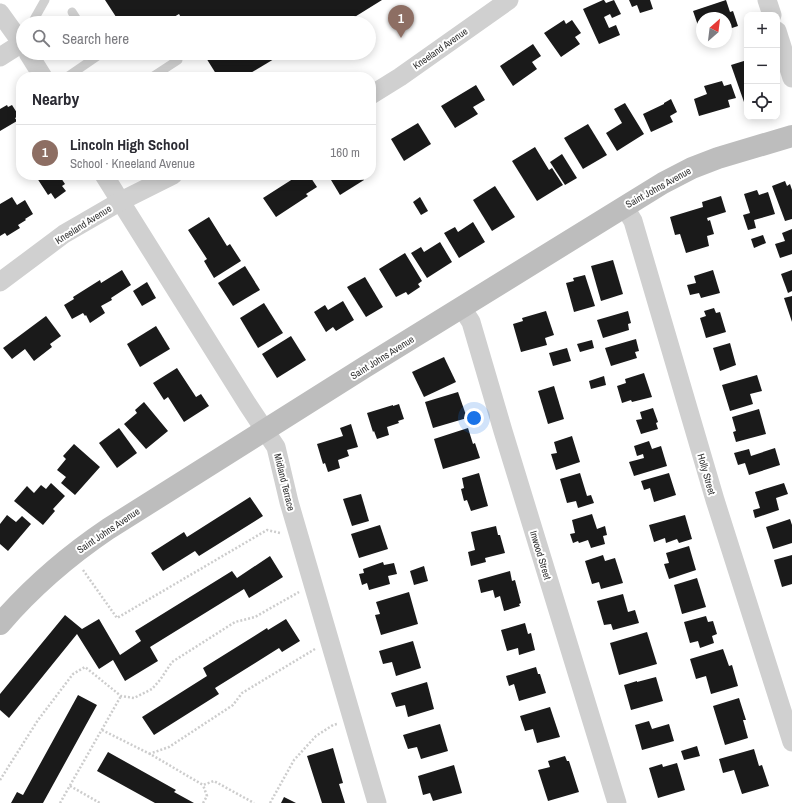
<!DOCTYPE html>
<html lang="en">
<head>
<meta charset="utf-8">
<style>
  :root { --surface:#fff; --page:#f7f7f7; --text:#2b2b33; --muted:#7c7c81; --line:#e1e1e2; --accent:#e63946 }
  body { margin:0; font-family:"Archivo Narrow",sans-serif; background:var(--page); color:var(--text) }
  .controls { position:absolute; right:12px; top:12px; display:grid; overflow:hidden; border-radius:8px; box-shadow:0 2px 10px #0003 }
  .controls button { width:36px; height:36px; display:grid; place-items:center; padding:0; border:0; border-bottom:1px solid var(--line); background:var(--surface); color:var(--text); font:20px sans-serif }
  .compass { position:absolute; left:696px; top:12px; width:36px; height:36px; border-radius:50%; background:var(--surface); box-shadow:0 2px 10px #0003; rotate:28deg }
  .you { position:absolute; left:474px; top:418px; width:14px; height:14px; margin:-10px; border:3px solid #fff; border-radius:50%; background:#1a73e8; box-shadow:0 0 0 6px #1a73e833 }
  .badge { display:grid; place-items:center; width:26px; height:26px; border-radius:50%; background:var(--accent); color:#fff; font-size:13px; font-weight:700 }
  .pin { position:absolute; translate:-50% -33px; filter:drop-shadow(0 1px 2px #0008) }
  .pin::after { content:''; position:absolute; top:21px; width:14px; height:12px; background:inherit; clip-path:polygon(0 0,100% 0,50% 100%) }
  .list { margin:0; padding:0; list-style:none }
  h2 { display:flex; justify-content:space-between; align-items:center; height:52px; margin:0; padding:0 16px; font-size:17px }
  h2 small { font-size:13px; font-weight:400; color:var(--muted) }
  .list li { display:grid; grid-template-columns:26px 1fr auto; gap:12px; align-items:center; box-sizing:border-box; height:56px; padding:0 16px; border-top:1px solid var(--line) }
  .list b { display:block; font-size:15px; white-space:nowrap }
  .list p { margin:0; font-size:13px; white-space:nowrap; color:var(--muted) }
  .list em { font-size:13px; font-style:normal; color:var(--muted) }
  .icon { flex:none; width:22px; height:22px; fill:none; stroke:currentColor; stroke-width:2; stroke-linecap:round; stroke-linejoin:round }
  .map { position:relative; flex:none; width:792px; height:803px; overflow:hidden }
  .search { position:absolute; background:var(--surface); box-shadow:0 2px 10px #0003; left:16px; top:16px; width:360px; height:44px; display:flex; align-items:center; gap:10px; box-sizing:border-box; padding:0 14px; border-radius:22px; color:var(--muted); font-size:15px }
  .panel { position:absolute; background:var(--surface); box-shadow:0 2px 10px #0003; left:16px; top:72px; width:360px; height:108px; border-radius:16px }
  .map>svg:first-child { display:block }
  .building { fill:#1a1a1a }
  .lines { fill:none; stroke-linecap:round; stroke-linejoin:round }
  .path { stroke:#cdcdcd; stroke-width:2.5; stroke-dasharray:2 2; stroke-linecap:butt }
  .lane { stroke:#d0d0d0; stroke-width:9 }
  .street { stroke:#d0d0d0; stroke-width:19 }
  .secondary { stroke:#bdbdbd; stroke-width:22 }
  .labels { text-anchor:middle; stroke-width:4; stroke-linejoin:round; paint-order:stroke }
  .street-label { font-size:10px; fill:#333; stroke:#fff }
</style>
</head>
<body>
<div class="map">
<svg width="792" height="803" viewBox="0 0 792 803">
  <rect width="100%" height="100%" fill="#fff"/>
  <!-- building -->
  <g class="building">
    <polygon points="105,0 382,0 345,23 184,23 179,14 164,23 120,23"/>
    <polygon points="603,0 604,0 606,3 614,0 621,14 612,18 610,14 604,17 609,28 616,25 620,35 599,44 583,9"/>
    <polygon points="629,0 650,0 653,9 640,13 637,5 632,7"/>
    <polygon points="726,0 730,12 733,11 738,26 726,30 726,18 702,18 702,37 693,11"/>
    <polygon points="564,20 566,24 572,20 581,33 575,37 580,44 561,57 544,33"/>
    <polygon points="533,44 541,56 532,62 537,69 513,86 500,66"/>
    <polygon points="203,53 284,53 244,77 218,77"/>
    <polygon points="747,60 747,101 744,102 731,65"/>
    <polygon points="722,81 724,86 731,84 736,98 728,100 730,107 699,116 694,99 707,94 704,86"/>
    <polygon points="476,85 485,100 473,107 478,114 455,128 441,106"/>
    <polygon points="671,99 677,112 670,116 673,122 651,132 643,114 664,104 664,103"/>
    <polygon points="625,103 644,134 617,151 606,133 622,123 614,109"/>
    <polygon points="7,105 8,107 12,105 19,116 15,118 17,121 0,131 0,109"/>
    <polygon points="418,123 431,144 404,161 391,139"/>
    <polygon points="588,124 607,155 583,169 564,138"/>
    <polygon points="535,147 549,170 552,168 563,185 537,201 512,161"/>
    <polygon points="562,154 577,178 565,185 550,162"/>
    <polygon points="35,175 59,175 65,184 62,186 66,191 55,199 51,193 48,195"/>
    <polygon points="299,175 309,175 317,187 306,194 308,196 276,217 263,198"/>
    <polygon points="328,175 361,175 364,180 340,195"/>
    <polygon points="785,181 787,186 790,184 792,190 792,219 785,221 772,186"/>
    <polygon points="495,186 515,217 492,231 473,200"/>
    <polygon points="757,190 759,195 768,192 775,214 754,220 756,228 748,230 743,215 750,213 744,194"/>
    <polygon points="721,196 726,212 707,218 708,221 710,220 714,234 707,236 709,246 686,253 680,234 675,235 670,217 703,207 702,202"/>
    <polygon points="12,197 17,205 25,200 33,214 25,219 26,220 18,225 20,228 7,236 5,233 0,236 0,204"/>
    <polygon points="420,197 428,211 421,215 413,202"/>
    <polygon points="209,217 227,246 230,244 241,261 214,278 204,261 207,259 188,230"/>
    <polygon points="473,222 485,242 459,258 444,233 455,227 458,232"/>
    <polygon points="792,229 792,254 780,258 775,244 785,241 782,233"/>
    <polygon points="763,235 766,243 754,248 751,239"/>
    <polygon points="440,242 452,262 427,278 411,253 421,247 424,252"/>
    <polygon points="405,253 422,281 418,284 420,287 408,295 406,292 396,297 379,269"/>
    <polygon points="613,260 623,294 601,301 591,266"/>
    <polygon points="245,266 260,290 233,306 218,283"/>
    <polygon points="122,270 131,285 111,298 112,300 101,306 105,313 90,323 86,315 85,316 83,313 72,319 64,305 74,299 73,297 100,280 101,283"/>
    <polygon points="713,270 720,293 701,298 699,293 690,295 687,285 696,283 694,276"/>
    <polygon points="792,270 792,291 788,293 781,274"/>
    <polygon points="585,275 595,306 574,312 566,283 574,281 573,278"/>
    <polygon points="365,277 383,307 366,317 347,287"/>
    <polygon points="147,282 156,298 142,306 133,291"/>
    <polygon points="792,296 792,322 784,298"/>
    <polygon points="343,301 354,320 336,331 333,327 326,332 314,312 325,305 328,310"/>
    <polygon points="264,303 283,333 258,348 240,318"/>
    <polygon points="714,308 716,313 720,312 726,332 706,338 700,318 706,316 704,311"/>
    <polygon points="546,311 554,335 545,338 547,345 521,352 513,324 523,321 522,318"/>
    <polygon points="628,311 631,323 628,324 629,330 603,338 597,320"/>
    <polygon points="46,316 61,336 50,344 52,347 34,361 25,349 12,359 3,348"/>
    <polygon points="156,326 170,349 140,367 127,344"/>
    <polygon points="291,336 306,360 277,378 262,354"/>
    <polygon points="636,339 639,351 635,352 637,358 611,366 605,348"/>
    <polygon points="592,340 594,348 580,352 577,344"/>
    <polygon points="730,343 736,365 720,371 713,348"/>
    <polygon points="567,348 571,361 553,366 549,353"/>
    <polygon points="444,357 456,382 424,397 412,372"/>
    <polygon points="177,368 196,397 201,394 209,406 184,422 168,397 164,400 153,383"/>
    <polygon points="644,373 652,397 632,402 631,400 622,403 617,386 626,383 625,379"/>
    <polygon points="757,375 762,391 750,394 753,404 730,411 722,385"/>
    <polygon points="604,376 606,385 591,389 589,381"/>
    <polygon points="554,386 564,419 548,424 538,391"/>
    <polygon points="458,392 467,418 433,428 425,402"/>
    <polygon points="144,402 168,431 146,449 124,424 137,413 135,410"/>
    <polygon points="399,404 404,419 398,421 399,423 387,427 389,435 377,439 374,431 373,432 367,413 393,405 393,406"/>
    <polygon points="653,408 658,422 656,423 658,429 641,434 636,420 642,419 640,412"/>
    <polygon points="759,409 766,434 736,442 733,432 736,431 732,417"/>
    <polygon points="351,424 358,447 347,450 349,456 338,460 340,468 328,472 325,463 323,464 317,444 343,436 340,428"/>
    <polygon points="119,428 137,453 117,468 99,443"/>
    <polygon points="468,428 473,444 475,443 480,458 443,469 434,439"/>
    <polygon points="572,436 580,462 556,470 551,454 557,453 554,442"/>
    <polygon points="649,441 652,449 661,446 667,466 634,476 629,462 644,458 643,454 637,456 634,446"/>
    <polygon points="74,444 100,467 75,495 61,483 66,477 57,470 66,459 63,456"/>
    <polygon points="775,448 780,465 749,475 745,463 738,465 734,453 749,449 751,456"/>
    <polygon points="479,473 488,506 471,511 467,500 464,501 461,489 464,488 462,478"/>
    <polygon points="580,473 587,496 591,495 594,503 578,508 576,501 567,503 560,479"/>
    <polygon points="669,473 676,495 654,502 650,488 644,490 641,481"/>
    <polygon points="51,483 65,496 53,509 55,511 43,525 14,501 27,486 34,493 41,485 46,489"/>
    <polygon points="784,483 788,494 776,498 779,510 755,518 753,510 760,508 755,492"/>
    <polygon points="361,494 369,521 352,526 343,499"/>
    <polygon points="250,497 263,516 199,556 195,551 163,571 151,553 184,532 187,537"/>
    <polygon points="592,514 597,529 605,526 607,535 603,536 605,544 591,548 588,540 579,543 578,541 573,543 570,534 575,533 572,520"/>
    <polygon points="7,515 16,522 22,516 31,524 8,551 0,544 0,524"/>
    <polygon points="685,515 692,539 679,543 677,539 666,543 665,538 654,542 649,525"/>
    <polygon points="790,519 792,525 792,543 773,549 766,527"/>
    <polygon points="380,525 388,549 359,558 351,534"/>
    <polygon points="496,526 498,535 500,535 505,553 485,558 486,562 471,566 468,552 475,550 471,532"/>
    <polygon points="689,546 696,570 669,579 664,564 669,563 666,553"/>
    <polygon points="603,555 605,561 615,558 623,583 601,589 599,582 592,584 585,561"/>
    <polygon points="792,555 792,584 782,587 774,560"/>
    <polygon points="270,556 283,577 249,598 244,589 150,647 158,661 125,681 113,660 99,669 77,634 9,718 0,710 0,694 65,615 82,629 99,619 120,655 141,641 135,631 232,571 237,578"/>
    <polygon points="383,562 384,565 394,563 397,574 388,576 390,584 369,590 367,583 362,585 359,574 364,573 363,569"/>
    <polygon points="424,566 428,581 414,585 410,571"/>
    <polygon points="510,571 512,581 515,580 521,603 519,604 520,606 504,611 500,596 495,598 493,590 481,593 478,580"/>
    <polygon points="697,578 706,607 682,614 674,585"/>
    <polygon points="409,592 418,624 381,635 375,615 380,614 376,602"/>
    <polygon points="623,594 628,612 635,610 639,623 613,630 611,624 604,625 597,601"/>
    <polygon points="706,616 708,622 713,621 717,634 712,636 714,643 700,648 698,641 690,643 684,622"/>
    <polygon points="286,619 300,641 282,652 279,648 215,688 219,694 154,735 142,717 207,676 203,668 267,628 268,630"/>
    <polygon points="525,623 528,634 531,633 535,650 519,655 518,648 507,651 501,630"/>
    <polygon points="647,632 657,664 619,675 610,643"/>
    <polygon points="413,641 421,668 396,676 392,662 383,664 379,651"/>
    <polygon points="723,649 729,666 732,665 738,686 711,694 706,676 696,679 690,659"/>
    <polygon points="536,667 538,674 540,674 546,693 519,701 514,684 509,686 506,676"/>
    <polygon points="656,677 663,701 631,710 624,685 637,681 637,682"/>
    <polygon points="427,682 434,709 408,717 405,705 396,707 391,693"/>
    <polygon points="78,695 97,705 43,803 11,803 17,792 23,795"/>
    <polygon points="739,698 746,720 743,720 748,738 725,745 713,706"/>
    <polygon points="550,707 560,737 537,743 533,729 525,731 520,716"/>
    <polygon points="649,721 652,729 669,724 674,741 642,750 635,725"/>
    <polygon points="440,724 448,751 421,759 417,747 408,749 403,735"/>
    <polygon points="697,746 700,756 684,760 681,751"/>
    <polygon points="333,748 343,783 339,784 345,803 322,803 307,756"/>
    <polygon points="754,749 759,766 762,765 769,786 742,794 734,770 723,773 719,759"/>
    <polygon points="108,752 176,790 174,792 194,803 155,803 97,771"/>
    <polygon points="565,756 567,761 569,761 579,792 548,801 538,770 550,767 548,761"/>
    <polygon points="677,763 685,790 658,798 649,768 662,764 663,767"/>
    <polygon points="454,765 462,793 433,801 430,793 423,795 418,776"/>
    <polygon points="284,797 296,803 281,803"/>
  </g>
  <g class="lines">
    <!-- path -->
    <g class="path">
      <polyline points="83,570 117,618 267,530 280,533"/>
      <polyline points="102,730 152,755 203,785 214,781 254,803"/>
      <polyline points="149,754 169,747 233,705 242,693 315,649"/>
      <polyline points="0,780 38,720 73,674 85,667 121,696 134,698 152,689 160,680 172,662 235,622 255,617 299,592"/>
      <polyline points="70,786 100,803"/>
      <polyline points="60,803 121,696"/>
      <polyline points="203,803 207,796 203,785"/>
      <polyline points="270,803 294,760 316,736 333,725 337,724"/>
    </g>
    <!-- lane -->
    <g class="lane">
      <polyline points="72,12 79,23"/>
      <polyline points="32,23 45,0"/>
      <polyline points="67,77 99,55 97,53"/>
      <polyline points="152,77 178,60"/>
    </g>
    <!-- street -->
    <g class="street">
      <polyline points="767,0 772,15"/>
      <polyline points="0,13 23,45"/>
      <polyline points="777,31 792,78"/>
      <polyline points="28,53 43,77"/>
      <polyline points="0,57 22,43"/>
      <polyline points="371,95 400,77 509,0"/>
      <polyline points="104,175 248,405 276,447 289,502 377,803"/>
      <polyline points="624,206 633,221 715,500 792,742"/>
      <polyline points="0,282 64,234 121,201 173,175"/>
      <polyline points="462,308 471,322 503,431 617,803"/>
    </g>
    <!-- secondary -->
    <path class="secondary" d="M0 624C32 587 68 556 108 529L365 367 663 183 692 168 718 158 792 136"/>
  </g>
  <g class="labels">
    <!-- street labels -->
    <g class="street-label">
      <text transform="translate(440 48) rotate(-35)" y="4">Kneeland Avenue</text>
      <text transform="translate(658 187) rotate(-29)" y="4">Saint Johns Avenue</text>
      <text transform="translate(83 224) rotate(-32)" y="4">Kneeland Avenue</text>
      <text transform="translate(382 357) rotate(-32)" y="4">Saint Johns Avenue</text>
      <text transform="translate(707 474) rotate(74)" y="4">Holly Street</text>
      <text transform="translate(285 482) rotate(76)" y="4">Midland Terrace</text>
      <text transform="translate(108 530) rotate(-34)" y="4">Saint Johns Avenue</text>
      <text transform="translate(541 555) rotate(73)" y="4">Inwood Street</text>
    </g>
  </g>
</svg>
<div class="controls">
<button>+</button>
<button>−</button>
<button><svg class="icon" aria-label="locate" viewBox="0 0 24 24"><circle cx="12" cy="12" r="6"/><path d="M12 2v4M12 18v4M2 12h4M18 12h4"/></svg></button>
</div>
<svg class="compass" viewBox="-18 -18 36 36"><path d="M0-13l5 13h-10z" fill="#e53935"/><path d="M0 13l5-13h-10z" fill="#7c7c81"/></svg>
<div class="you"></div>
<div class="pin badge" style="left:401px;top:38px;background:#8d6e63">1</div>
<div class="search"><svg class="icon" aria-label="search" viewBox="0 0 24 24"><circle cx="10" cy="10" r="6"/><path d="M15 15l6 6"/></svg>Search here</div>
<section class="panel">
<h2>Nearby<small></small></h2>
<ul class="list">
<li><span class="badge" style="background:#8d6e63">1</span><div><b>Lincoln High School</b><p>School · Kneeland Avenue</p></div><em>160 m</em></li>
</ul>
</section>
</div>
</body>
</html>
